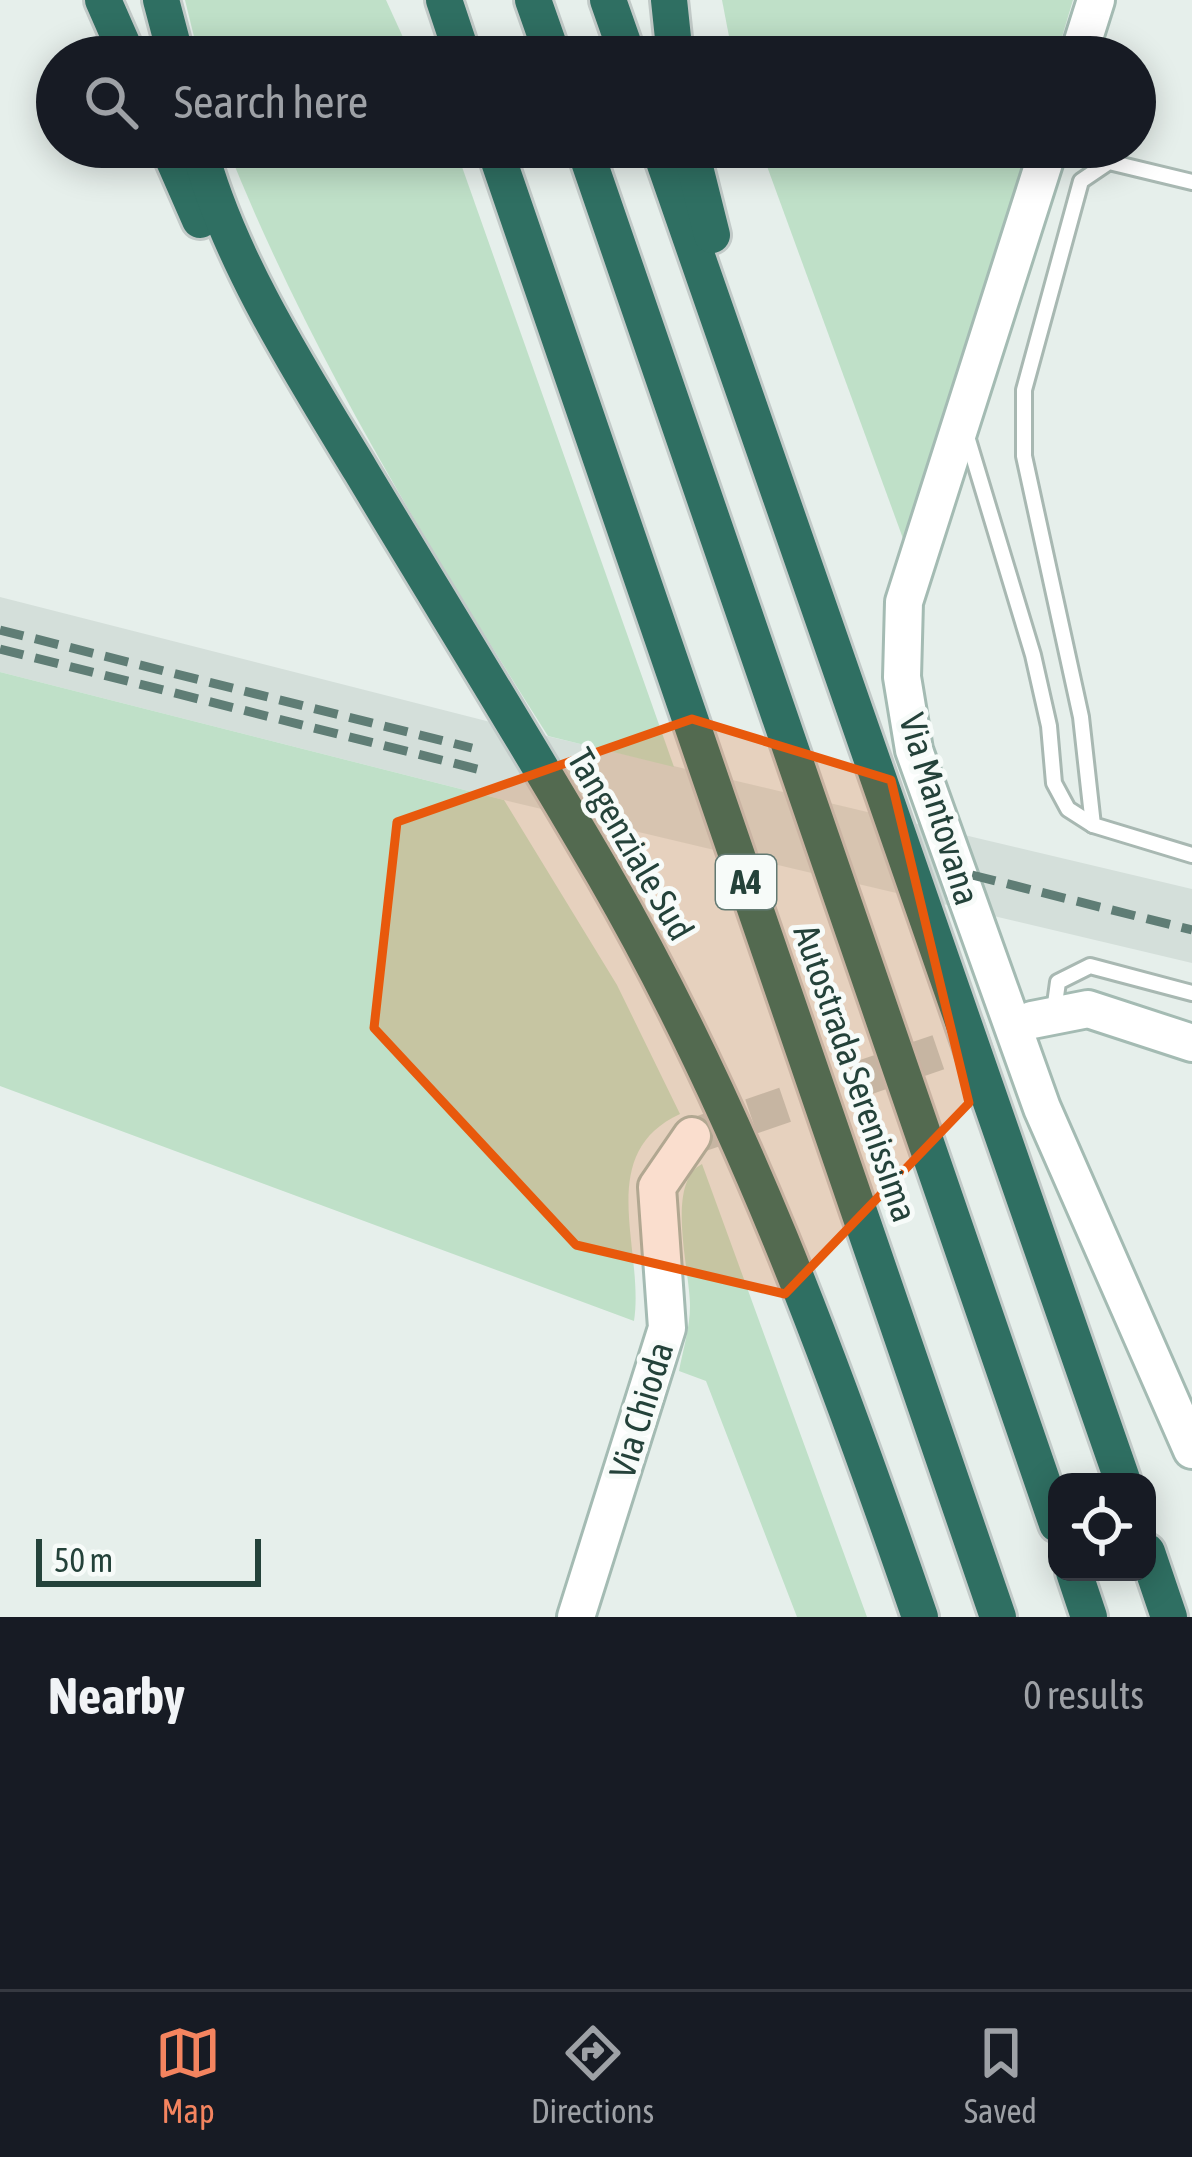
<!DOCTYPE html>
<html lang="en">
<head>
<meta charset="utf-8">
<style>
  :root { --surface:#171b24; --page:#242831; --text:#f1f3f6; --muted:#9ea1a6; --line:#363941; --accent:#f4845f }
  body { margin:0; font-family:"Asap Condensed",sans-serif; background:var(--page); color:var(--text) }
  .controls { position:absolute; right:36px; bottom:36px; display:grid; overflow:hidden; border-radius:24px; box-shadow:0 6px 30px #0003 }
  .controls button { width:108px; height:108px; display:grid; place-items:center; padding:0; border:0; border-bottom:3px solid var(--line); background:var(--surface); color:var(--text); font:60px sans-serif }
  .scale { position:absolute; left:36px; bottom:30px; width:225px; box-sizing:border-box; padding-left:12px; border:6px solid #24423a; border-top:0; font-size:33px; line-height:42px; white-space:nowrap; color:#24423a; -webkit-text-stroke:9px #f7fbf9; paint-order:stroke }
  .list { margin:0; padding:0; list-style:none }
  h2 { display:flex; justify-content:space-between; align-items:center; height:156px; margin:0; padding:0 48px; font-size:51px }
  h2 small { font-size:39px; font-weight:400; color:var(--muted) }
  .icon { flex:none; width:66px; height:66px; fill:none; stroke:currentColor; stroke-width:2; stroke-linecap:round; stroke-linejoin:round }
  .map { position:relative; flex:none; width:1192px; height:1617px; overflow:hidden }
  .search { position:absolute; background:var(--surface); box-shadow:0 6px 30px #0003; left:36px; right:36px; top:36px; height:132px; display:flex; align-items:center; gap:30px; box-sizing:border-box; padding:0 42px; border-radius:66px; color:var(--muted); font-size:45px }
  .sheet { height:372px; background:var(--surface) }
  nav { display:flex; justify-content:space-around; align-items:center; box-sizing:border-box; height:168px; border-top:3px solid var(--line); background:var(--surface); font-size:33px; color:var(--muted) }
  nav a { display:grid; justify-items:center; gap:6px }
  nav .on { color:var(--accent) }
  .map>svg:first-child { display:block }
  .built { fill:#d4dfda }
  .green { fill:#bfe0c8 }
  .lines { fill:none; stroke-linecap:round; stroke-linejoin:round }
  .secondary-tunnel { stroke:#bfccc8; stroke-width:36; stroke-dasharray:36 18; stroke-linecap:butt }
  .lane-casing { stroke:#a8b8b2; stroke-width:20 }
  .secondary-casing { stroke:#a4bbb3; stroke-width:42 }
  .highway-casing { stroke:#c2cac8; stroke-width:42 }
  .lane { stroke:#fff; stroke-width:14 }
  .secondary { stroke:#fff; stroke-width:36 }
  .highway { stroke:#2f6f62; stroke-width:36 }
  .rail { stroke:#5f7d75; stroke-width:9; stroke-dasharray:24 12; stroke-linecap:butt }
  .marked { fill:#e8590c; fill-opacity:0.2; stroke:#e8590c; stroke-width:9; stroke-linejoin:round }
  .labels { text-anchor:middle; stroke-width:10; stroke-linejoin:round; paint-order:stroke }
  .shield { fill:#f7fbf9; stroke:#637a73; stroke-width:3 }
  .shield-label { font-size:33px; font-weight:bold; fill:#24423a }
  .street-label { font-size:36px; fill:#24423a; stroke:#f7fbf9 }
</style>
</head>
<body>
<div class="map">
<svg width="1192" height="1617" viewBox="0 0 1192 1617">
  <rect width="100%" height="100%" fill="#e6efeb"/>
  <!-- built -->
  <polygon class="built" points="0,597 530,732 1192,889 1192,963 512,802 0,672"/>
  <!-- green -->
  <g class="green">
    <polygon points="185,0 386,0 412,57 199,57"/>
    <polygon points="722,0 1073,0 1056,57 733,57"/>
    <path d="M227 147H455L674 767 548 736C428 547 310 355 227 147Z"/>
    <polygon points="760,147 1028,147 905,544"/>
    <path d="M0 672 504 800 617 985 680 1114C593 1154 645 1250 634 1321L0 1086Z"/>
    <path d="M702 1164 867 1617H797L706 1381 679 1371C683 1350 690 1327 690 1306 690 1270 665 1183 702 1164Z"/>
  </g>
  <g class="lines">
    <!-- secondary-tunnel -->
    <polyline class="secondary-tunnel" points="700,1134 1032,1020"/>
    <defs>
      <g id="lane">
        <polyline points="1192,182 1109,162 1081,181 1024,390 1024,456 1081,717 1093,825 1192,855"/>
        <polyline points="966,433 1033,655 1049,726 1054,783 1068,809 1093,825"/>
        <polyline points="1054,1011 1058,982 1090,966 1192,993"/>
      </g>
      <g id="secondary">
        <polyline points="1078,57 1096,0"/>
        <polyline points="1049,147 904,602 902,677 914,750 1042,1108 1192,1450"/>
        <polyline points="1032,1020 1088,1009 1192,1043"/>
        <polyline points="576,1617 667,1328 657,1187 692,1136"/>
      </g>
      <g id="highway">
        <polyline points="103,0 128,57"/>
        <polyline points="161,0 176,57"/>
        <polyline points="444,0 463,57"/>
        <polyline points="533,0 553,57"/>
        <polyline points="608,0 628,57"/>
        <polyline points="669,0 675,57"/>
        <polyline points="168,147 200,220"/>
        <path d="M199 147C227 257 302 374 361 471 442 606 525 739 604 875 740 1110 832 1361 920 1617"/>
        <polyline points="494,147 998,1617"/>
        <polyline points="584,147 1057,1524"/>
        <polyline points="659,147 1123,1482"/>
        <polyline points="690,147 712,235"/>
        <polyline points="1147,1552 1169,1617"/>
        <polyline points="1074,1572 1089,1617"/>
      </g>
    </defs>
    <!-- lane casing -->
    <use href="#lane" class="lane-casing"/>
    <!-- secondary casing -->
    <use href="#secondary" class="secondary-casing"/>
    <!-- highway casing -->
    <use href="#highway" class="highway-casing"/>
    <!-- lane -->
    <use href="#lane" class="lane"/>
    <!-- secondary -->
    <use href="#secondary" class="secondary"/>
    <!-- highway -->
    <use href="#highway" class="highway"/>
    <!-- rail -->
    <g class="rail">
      <polyline points="0,630 472,748"/>
      <polyline points="0,649 481,770"/>
      <polyline points="972,875 1192,930"/>
    </g>
  </g>
  <!-- marked area -->
  <path class="marked" d="M692 719 891 780 969 1103 785 1294 576 1245 374 1028 397 822Z"/>
  <g class="labels">
    <!-- shield labels -->
    <rect class="shield" x="716" y="855" width="60" height="54" rx="9"/>
    <g class="shield-label">
      <text x="746" y="894">A4</text>
    </g>
    <!-- street labels -->
    <g class="street-label">
      <text transform="translate(940 809) rotate(73)" y="13">Via Mantovana</text>
      <text transform="translate(631 844) rotate(60)" y="13">Tangenziale Sud</text>
      <text transform="translate(856 1073) rotate(71)" y="13">Autostrada Serenissima</text>
      <text transform="translate(641 1410) rotate(-73)" y="13">Via Chioda</text>
    </g>
  </g>
</svg>
<div class="controls">
<button><svg class="icon" aria-label="locate" viewBox="0 0 24 24"><circle cx="12" cy="12" r="6"/><path d="M12 2v4M12 18v4M2 12h4M18 12h4"/></svg></button>
</div>
<div class="scale">50 m</div>
<div class="search"><svg class="icon" aria-label="search" viewBox="0 0 24 24"><circle cx="10" cy="10" r="6"/><path d="M15 15l6 6"/></svg>Search here</div>
</div>
<section class="sheet">
<h2>Nearby<small>0 results</small></h2>
<ul class="list">
</ul>
</section>
<nav>
<a class="on"><svg class="icon" aria-label="map" viewBox="0 0 24 24"><path d="M3 6l6-2 6 2 6-2v14l-6 2-6-2-6 2zM9 4v14M15 6v14"/></svg>Map</a>
<a><svg class="icon" aria-label="directions" viewBox="0 0 24 24"><path d="M12 3l9 9-9 9-9-9zM9 14v-3h6M13 9l2 2-2 2"/></svg>Directions</a>
<a><svg class="icon" aria-label="saved" viewBox="0 0 24 24"><path d="M7 4h10v16l-5-4-5 4z"/></svg>Saved</a>
</nav>
</body>
</html>
